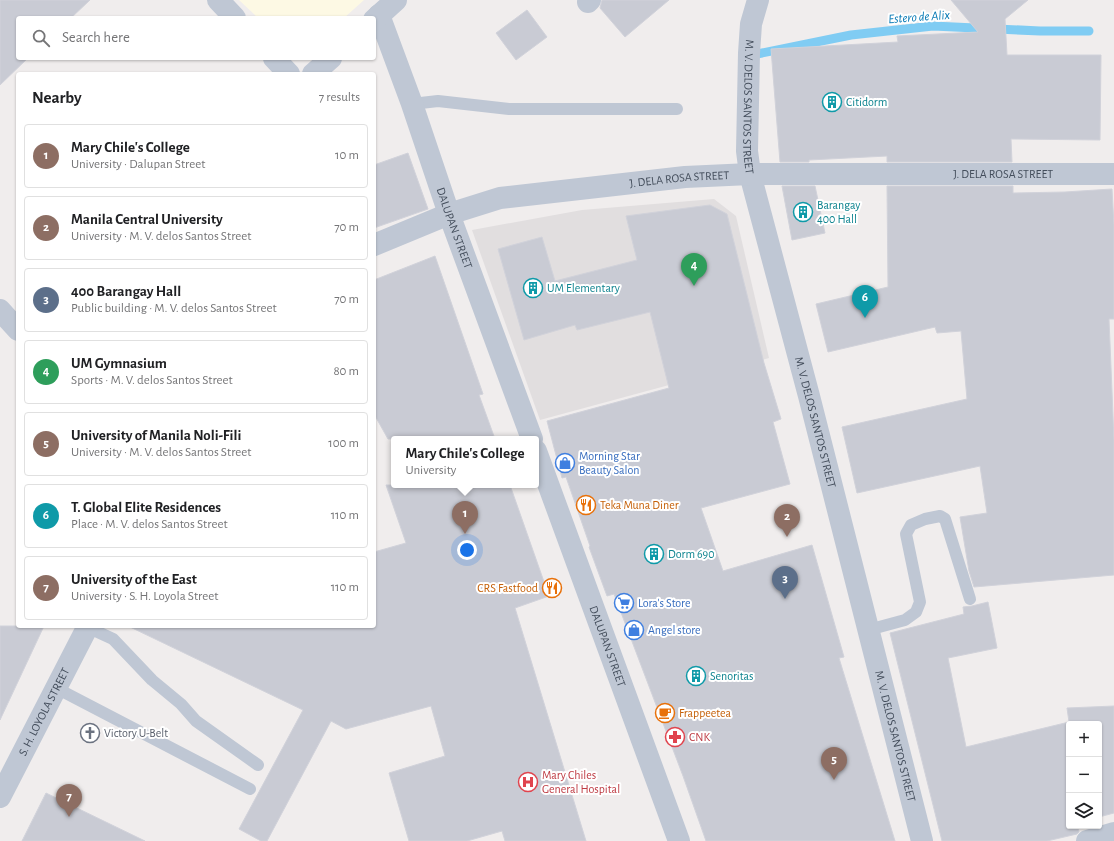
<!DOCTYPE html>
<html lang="en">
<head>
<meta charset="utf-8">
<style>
  :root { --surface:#fff; --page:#f6f6f6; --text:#202124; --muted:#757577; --line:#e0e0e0; --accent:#d93025 }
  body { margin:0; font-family:"Alegreya Sans",sans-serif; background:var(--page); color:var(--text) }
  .controls { position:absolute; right:12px; bottom:12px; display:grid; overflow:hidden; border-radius:4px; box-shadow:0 1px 3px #0004 }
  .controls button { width:36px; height:36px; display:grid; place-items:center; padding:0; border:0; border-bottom:1px solid var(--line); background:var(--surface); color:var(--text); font:20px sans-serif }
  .you { position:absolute; left:467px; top:550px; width:14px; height:14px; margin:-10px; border:3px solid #fff; border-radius:50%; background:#1a73e8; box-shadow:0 0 0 6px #1a73e833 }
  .badge { display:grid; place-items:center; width:26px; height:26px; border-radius:50%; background:var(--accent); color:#fff; font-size:13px; font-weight:700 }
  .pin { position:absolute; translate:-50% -33px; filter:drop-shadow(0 1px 2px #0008) }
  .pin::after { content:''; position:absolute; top:21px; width:14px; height:12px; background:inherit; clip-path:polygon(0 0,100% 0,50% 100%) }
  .popup { position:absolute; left:391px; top:436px; width:148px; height:52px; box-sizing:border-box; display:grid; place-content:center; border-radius:4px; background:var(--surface); filter:drop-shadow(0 1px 3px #0005); font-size:13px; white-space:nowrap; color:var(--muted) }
  .popup b { font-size:15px; color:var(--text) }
  .popup::after { content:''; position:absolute; left:50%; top:100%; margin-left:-8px; border:8px solid transparent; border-top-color:var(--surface) }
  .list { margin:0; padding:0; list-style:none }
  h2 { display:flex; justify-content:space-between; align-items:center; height:52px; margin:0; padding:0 16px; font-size:17px }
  h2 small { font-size:13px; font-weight:400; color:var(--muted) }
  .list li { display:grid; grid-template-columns:26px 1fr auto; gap:12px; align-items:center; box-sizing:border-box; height:64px; margin:0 8px 8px; padding:0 8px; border:1px solid var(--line); border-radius:4px }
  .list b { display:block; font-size:15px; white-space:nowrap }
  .list p { margin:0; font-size:13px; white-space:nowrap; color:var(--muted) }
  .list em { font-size:13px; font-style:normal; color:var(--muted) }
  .icon { flex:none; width:22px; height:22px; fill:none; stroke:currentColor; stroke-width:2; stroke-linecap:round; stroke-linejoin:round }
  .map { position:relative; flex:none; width:1114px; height:841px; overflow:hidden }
  .search { position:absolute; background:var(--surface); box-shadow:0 1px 3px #0004; left:16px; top:16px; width:360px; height:44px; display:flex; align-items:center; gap:10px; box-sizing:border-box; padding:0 14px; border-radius:4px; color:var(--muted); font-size:15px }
  .panel { position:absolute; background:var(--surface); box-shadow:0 1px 3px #0004; left:16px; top:72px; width:360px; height:556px; border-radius:4px }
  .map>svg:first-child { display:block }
  .commercial { fill:#fdf9e4 }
  .education { fill:#e1dedf }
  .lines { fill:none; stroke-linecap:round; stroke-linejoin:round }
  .stream { stroke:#80ccf3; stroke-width:9 }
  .building { fill:#c9cbd4; stroke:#d1d2da }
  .service { stroke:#bfc7d4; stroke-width:12 }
  .minor { stroke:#bfc7d4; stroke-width:22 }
  .tertiary { stroke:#bfc7d4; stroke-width:22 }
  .labels { text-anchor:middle; stroke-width:4; stroke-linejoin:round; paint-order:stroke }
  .culture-label { font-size:12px; fill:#0d838f; stroke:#fff; text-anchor:start }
  .street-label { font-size:12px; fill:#444e5c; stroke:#fff }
  .shop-label { font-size:12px; fill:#366cbe; stroke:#fff; text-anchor:start }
  .food-label { font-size:12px; fill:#c56008; stroke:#fff; text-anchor:start }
  .worship-label { font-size:12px; fill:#5b616d; stroke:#fff; text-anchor:start }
  .health-label { font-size:12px; fill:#be3a42; stroke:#fff; text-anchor:start }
  .water-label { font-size:13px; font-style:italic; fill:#0076b3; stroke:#fff }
</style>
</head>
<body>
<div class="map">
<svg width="1114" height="841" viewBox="0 0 1114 841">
  <rect width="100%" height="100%" fill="#f0eded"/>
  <!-- commercial -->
  <polygon class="commercial" points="239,0 364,0 344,18 258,18"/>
  <!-- education -->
  <polygon class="education" points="714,199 736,216 769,358 540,420 472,230 582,210"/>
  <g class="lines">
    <!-- stream -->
    <polyline class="stream" points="752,55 851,35 933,26 1040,31 1089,31"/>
  </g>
  <!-- building -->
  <g class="building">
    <polygon points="0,0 90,0 71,18 18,18 18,58 28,58 0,85"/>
    <polygon points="602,0 669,0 625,37 600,8"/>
    <polygon points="951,0 1028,0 1005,19 1007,55 1101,55 1100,140 1011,139 1012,162 887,162 887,156 809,160 809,162 780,162 771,49 898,42 897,36 978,32"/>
    <polygon points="527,10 547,37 516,60 496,33"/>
    <polygon points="408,153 428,209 374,228 374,165"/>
    <polygon points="782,186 815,186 825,233 792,240"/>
    <polygon points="887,186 1013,186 1013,193 1065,192 1112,189 1114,225 1114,319 1109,319 1114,440 1114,575 974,587 969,571 960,517 987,513 980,466 857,493 842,427 967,399 961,331 937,333 935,327 828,352 816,304 888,287"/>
    <polygon points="710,205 727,214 764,363 781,419 773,422 790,484 701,508 723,571 812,545 844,657 839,658 895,841 706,841 683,776 614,594 607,596 589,547 590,546 566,477 562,478 547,421 669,388 650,312 577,330 575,325 524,340 498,249 542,237 555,281 637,260 626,216"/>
    <polygon points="435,256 483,394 479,395 495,439 388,439 374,414 374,280"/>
    <polygon points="386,485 510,485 549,596 515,608 586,841 505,841 502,831 467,841 409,841 389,773 445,756 431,706 346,729 331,721 267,841 261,841 239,829 303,710 128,626 374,626 374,552 406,543"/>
    <polygon points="988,602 997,648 948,658 966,747 1069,722 1067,708 1114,706 1114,813 1099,817 1099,724 1069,724 1069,826 1078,826 1079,832 1077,834 1047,841 942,841 890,633 964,614 963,607 972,606"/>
    <polygon points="0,626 44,626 0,720"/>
    <polygon points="46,793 145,841 22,841"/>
  </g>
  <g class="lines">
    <!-- service -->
    <g class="service">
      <polyline points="412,104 438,101 509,109 677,109"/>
      <polyline points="87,627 113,639 152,680 181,704 196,721 258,765"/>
      <polyline points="868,630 905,620 916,612 920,602 906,534 911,525 925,519 940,516 945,519 970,599"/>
      <polyline points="56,688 250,789"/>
    </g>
    <!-- minor -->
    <g class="minor">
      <polyline points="218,0 235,18"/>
      <path id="s1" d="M758 0 751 24 749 53 747 151 750 174 809 396 922 841"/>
      <polyline points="588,2 590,0"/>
      <path id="s2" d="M379 15 412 104 449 214 532 439"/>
      <polyline points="274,58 289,74"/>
      <path id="s3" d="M374 245 449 214 500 198 685 177 750 174H1114"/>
      <polyline points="0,310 18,330"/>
      <path id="s4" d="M536 451 679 841"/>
      <polyline points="1087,841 1114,833"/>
    </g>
    <!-- tertiary -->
    <g class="tertiary">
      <polyline points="374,20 396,0"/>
      <polyline points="313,74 331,58"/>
      <path id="s5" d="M0 797 88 626"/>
    </g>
  </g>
  <!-- icons -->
  <defs>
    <symbol id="building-ring" viewBox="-11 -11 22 22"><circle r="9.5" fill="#fff" stroke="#0f9aa8" stroke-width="1.5"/><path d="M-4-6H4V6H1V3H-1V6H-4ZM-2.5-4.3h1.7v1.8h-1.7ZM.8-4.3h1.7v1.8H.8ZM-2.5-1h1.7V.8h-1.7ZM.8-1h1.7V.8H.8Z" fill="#0f9aa8"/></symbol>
    <symbol id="shop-ring" viewBox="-11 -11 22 22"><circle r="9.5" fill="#fff" stroke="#3f7fe0" stroke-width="1.5"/><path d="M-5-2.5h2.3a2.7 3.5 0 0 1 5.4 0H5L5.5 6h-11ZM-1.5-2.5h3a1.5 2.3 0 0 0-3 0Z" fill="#3f7fe0"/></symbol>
    <symbol id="restaurant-ring" viewBox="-11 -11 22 22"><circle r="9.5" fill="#fff" stroke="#e8710a" stroke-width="1.5"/><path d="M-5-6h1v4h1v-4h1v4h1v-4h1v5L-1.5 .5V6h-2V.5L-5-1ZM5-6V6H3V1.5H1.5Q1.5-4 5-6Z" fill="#e8710a"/></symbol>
    <symbol id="supermarket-ring" viewBox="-11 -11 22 22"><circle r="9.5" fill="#fff" stroke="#3f7fe0" stroke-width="1.5"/><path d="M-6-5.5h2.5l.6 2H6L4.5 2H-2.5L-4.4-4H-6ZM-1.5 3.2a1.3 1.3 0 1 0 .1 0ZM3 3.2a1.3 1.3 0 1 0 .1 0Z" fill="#3f7fe0"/></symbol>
    <symbol id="cafe-ring" viewBox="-11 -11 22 22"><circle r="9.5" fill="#fff" stroke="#e8710a" stroke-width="1.5"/><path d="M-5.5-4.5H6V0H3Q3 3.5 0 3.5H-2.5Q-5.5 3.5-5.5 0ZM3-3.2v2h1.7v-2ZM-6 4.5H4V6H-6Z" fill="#e8710a"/></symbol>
    <symbol id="church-ring" viewBox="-11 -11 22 22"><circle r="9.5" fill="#fff" stroke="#6b7280" stroke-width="1.5"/><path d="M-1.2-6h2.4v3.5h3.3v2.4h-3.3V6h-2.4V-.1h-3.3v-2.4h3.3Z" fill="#6b7280"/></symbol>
    <symbol id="pharmacy-ring" viewBox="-11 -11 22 22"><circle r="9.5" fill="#fff" stroke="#e0444e" stroke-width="1.5"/><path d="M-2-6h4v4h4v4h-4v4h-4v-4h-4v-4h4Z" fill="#e0444e"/></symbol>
    <symbol id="hospital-ring" viewBox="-11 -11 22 22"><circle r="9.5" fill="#fff" stroke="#e0444e" stroke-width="1.5"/><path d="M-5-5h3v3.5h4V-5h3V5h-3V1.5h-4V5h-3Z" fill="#e0444e"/></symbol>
  </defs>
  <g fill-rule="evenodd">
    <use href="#building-ring" x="821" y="91" width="22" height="22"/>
    <use href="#building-ring" x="792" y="201" width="22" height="22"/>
    <use href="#building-ring" x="522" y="277" width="22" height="22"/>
    <use href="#shop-ring" x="554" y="452" width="22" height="22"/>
    <use href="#restaurant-ring" x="575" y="494" width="22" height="22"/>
    <use href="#building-ring" x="643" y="543" width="22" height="22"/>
    <use href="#restaurant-ring" x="541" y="577" width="22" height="22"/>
    <use href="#supermarket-ring" x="613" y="592" width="22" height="22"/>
    <use href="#shop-ring" x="623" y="619" width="22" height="22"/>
    <use href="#building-ring" x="685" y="665" width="22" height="22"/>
    <use href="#cafe-ring" x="654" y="702" width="22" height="22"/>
    <use href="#church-ring" x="79" y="722" width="22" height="22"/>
    <use href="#pharmacy-ring" x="664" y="726" width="22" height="22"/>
    <use href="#hospital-ring" x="517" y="771" width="22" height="22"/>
  </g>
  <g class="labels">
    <!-- culture labels -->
    <g class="culture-label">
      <text x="846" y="106">Citidorm</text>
      <text x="817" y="209">Barangay<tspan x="817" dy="14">400 Hall</tspan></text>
      <text x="547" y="292">UM Elementary</text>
      <text x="668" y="558">Dorm 690</text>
      <text x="710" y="680">Senoritas</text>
    </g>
    <!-- street labels -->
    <g class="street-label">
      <text dy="4" stroke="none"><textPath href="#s1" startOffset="108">M. V. DELOS SANTOS STREET</textPath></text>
      <text dy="4" stroke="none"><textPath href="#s3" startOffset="639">J. DELA ROSA STREET</textPath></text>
      <text dy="4" stroke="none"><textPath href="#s3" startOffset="315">J. DELA ROSA STREET</textPath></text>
      <text dy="4" stroke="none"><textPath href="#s2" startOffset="226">DALUPAN STREET</textPath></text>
      <text dy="4" stroke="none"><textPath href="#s1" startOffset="432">M. V. DELOS SANTOS STREET</textPath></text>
      <text dy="4" stroke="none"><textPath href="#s4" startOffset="208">DALUPAN STREET</textPath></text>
      <text dy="4" stroke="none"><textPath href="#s5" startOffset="96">S. H. LOYOLA STREET</textPath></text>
      <text dy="4" stroke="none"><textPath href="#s1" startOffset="756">M. V. DELOS SANTOS STREET</textPath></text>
    </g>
    <!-- shop labels -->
    <g class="shop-label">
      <text x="579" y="460">Morning Star<tspan x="579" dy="14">Beauty Salon</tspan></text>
      <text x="638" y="607">Lora's Store</text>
      <text x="648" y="634">Angel store</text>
    </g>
    <!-- food labels -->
    <g class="food-label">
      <text x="600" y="509">Teka Muna Diner</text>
      <text x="538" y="592" text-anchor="end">CRS Fastfood</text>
      <text x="679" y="717">Frappeetea</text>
    </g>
    <!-- worship labels -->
    <g class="worship-label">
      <text x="104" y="737">Victory U-Belt</text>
    </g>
    <!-- health labels -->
    <g class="health-label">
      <text x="689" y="741">CNK</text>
      <text x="542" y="779">Mary Chiles<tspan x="542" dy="14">General Hospital</tspan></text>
    </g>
    <!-- water labels -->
    <g class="water-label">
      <text transform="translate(919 16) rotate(-4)" y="5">Estero de Alix</text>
    </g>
  </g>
</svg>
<div class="controls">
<button>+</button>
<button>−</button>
<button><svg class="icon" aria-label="layers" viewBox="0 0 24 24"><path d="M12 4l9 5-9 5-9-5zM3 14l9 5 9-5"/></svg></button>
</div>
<div class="you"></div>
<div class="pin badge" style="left:465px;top:534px;background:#8d6e63">1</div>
<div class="popup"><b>Mary Chile's College</b>University</div>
<div class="pin badge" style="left:787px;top:537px;background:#8d6e63">2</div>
<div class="pin badge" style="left:785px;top:599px;background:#5c6f8a">3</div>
<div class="pin badge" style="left:694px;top:286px;background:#2e9e5b">4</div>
<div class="pin badge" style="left:834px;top:780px;background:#8d6e63">5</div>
<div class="pin badge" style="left:865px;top:318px;background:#0f9aa8">6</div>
<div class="pin badge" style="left:69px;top:817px;background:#8d6e63">7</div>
<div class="search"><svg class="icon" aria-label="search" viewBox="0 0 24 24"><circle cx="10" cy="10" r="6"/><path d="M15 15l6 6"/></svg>Search here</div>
<section class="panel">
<h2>Nearby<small>7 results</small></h2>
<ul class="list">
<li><span class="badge" style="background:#8d6e63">1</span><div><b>Mary Chile's College</b><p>University · Dalupan Street</p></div><em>10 m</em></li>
<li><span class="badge" style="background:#8d6e63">2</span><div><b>Manila Central University</b><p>University · M. V. delos Santos Street</p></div><em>70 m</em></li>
<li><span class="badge" style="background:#5c6f8a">3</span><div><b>400 Barangay Hall</b><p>Public building · M. V. delos Santos Street</p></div><em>70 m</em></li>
<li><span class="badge" style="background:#2e9e5b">4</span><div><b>UM Gymnasium</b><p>Sports · M. V. delos Santos Street</p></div><em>80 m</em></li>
<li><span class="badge" style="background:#8d6e63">5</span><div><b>University of Manila Noli-Fili</b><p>University · M. V. delos Santos Street</p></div><em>100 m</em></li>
<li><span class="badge" style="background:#0f9aa8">6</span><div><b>T. Global Elite Residences</b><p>Place · M. V. delos Santos Street</p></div><em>110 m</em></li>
<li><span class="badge" style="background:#8d6e63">7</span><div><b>University of the East</b><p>University · S. H. Loyola Street</p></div><em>110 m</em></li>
</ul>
</section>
</div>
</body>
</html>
